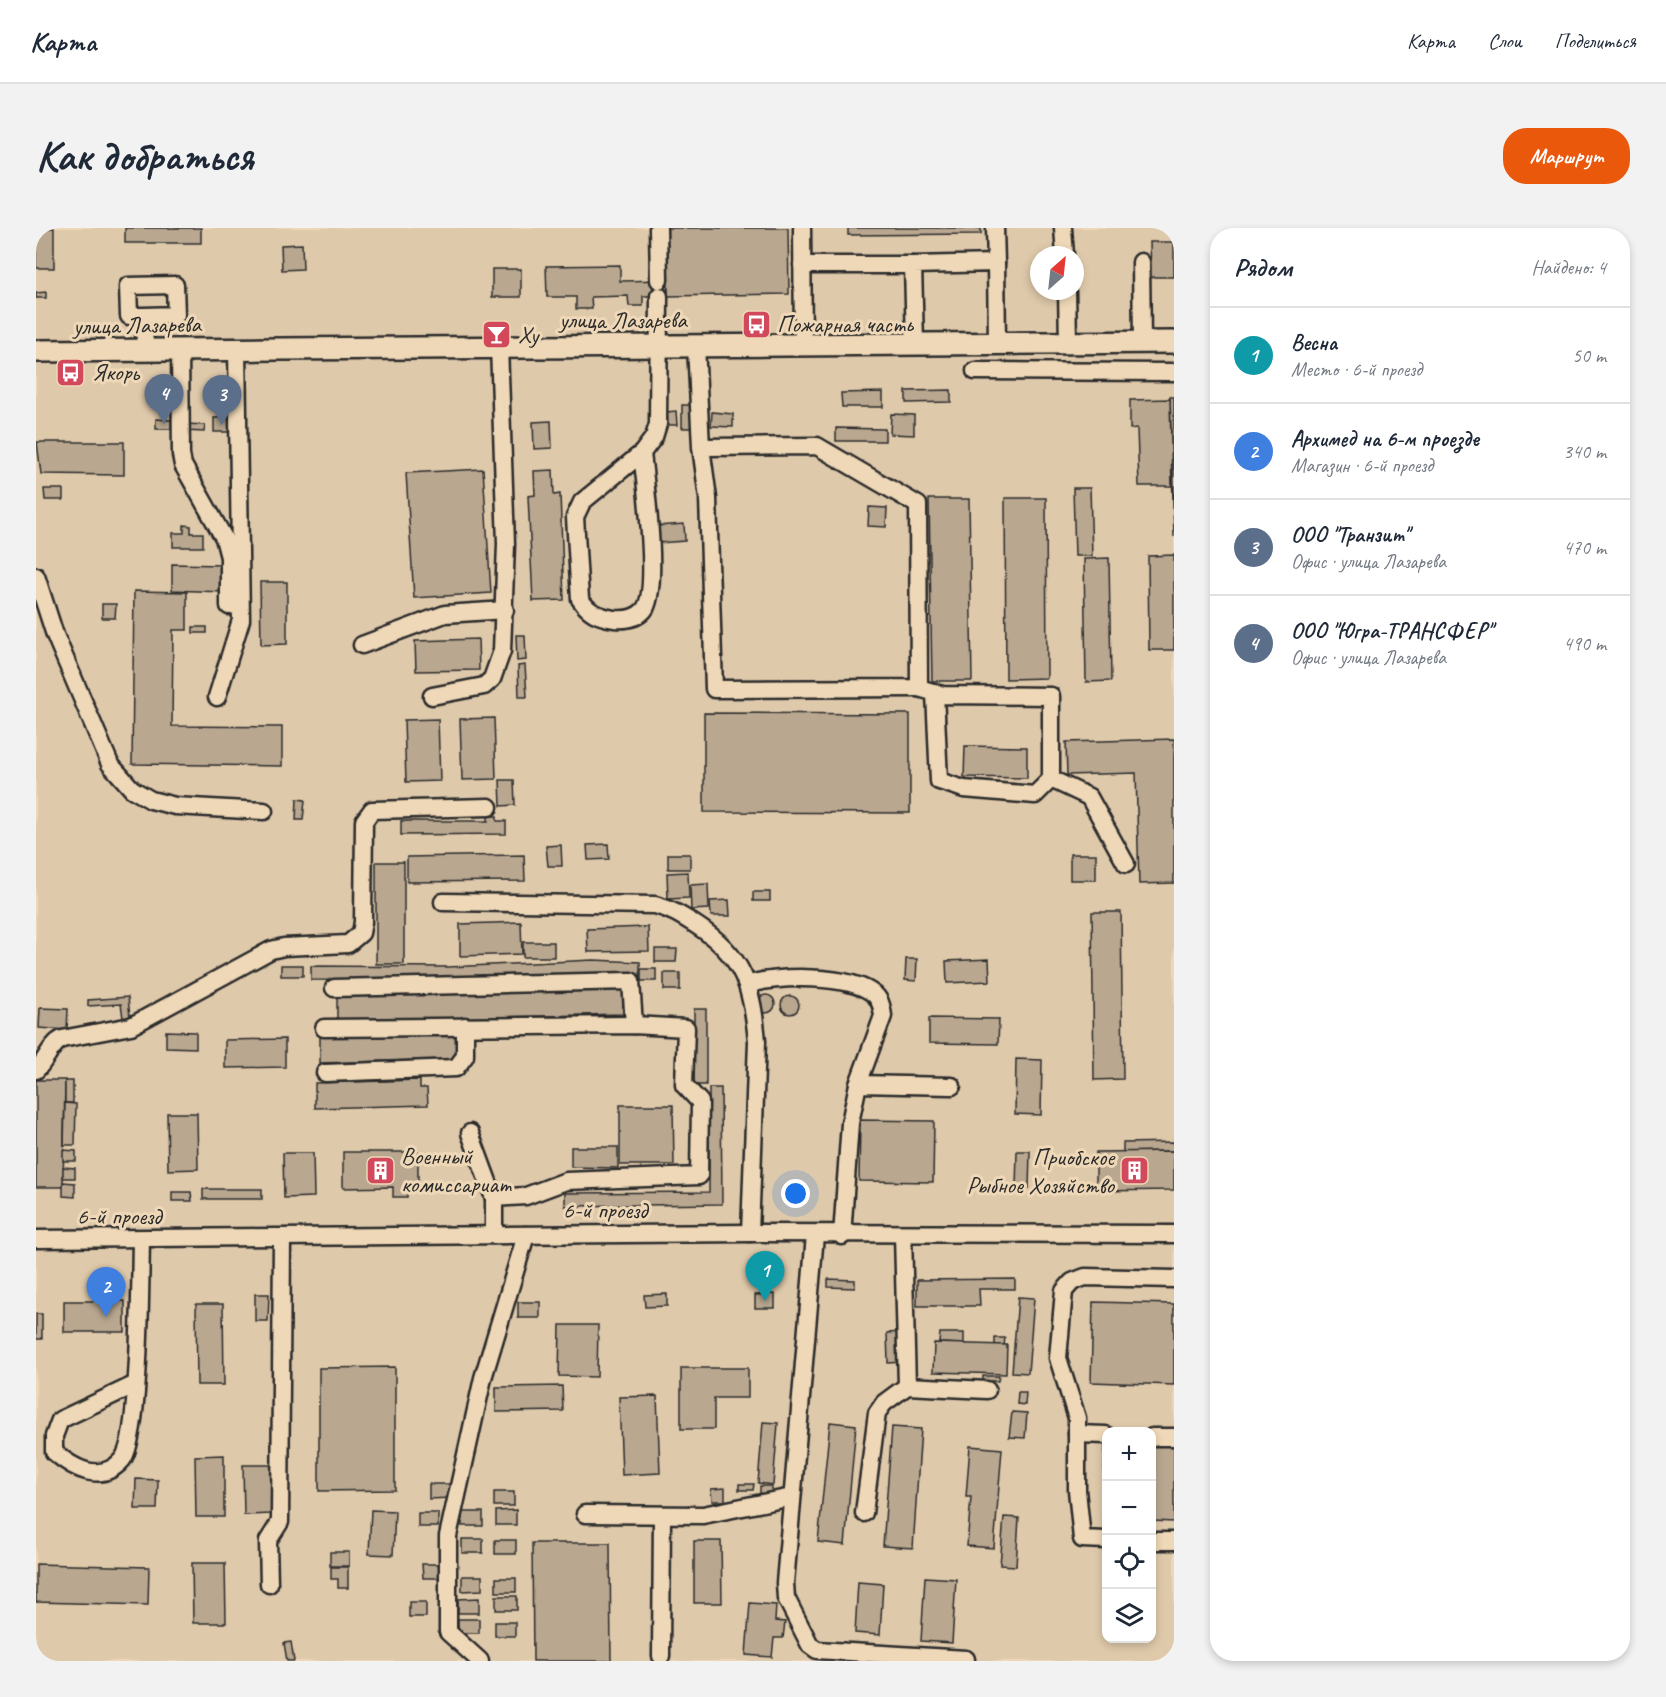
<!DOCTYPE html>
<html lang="ru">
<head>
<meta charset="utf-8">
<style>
  :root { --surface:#fff; --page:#f2f2f3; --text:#1f2937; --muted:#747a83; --line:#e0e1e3; --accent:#ea580c }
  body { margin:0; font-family:Caveat,sans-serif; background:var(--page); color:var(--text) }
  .controls { position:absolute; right:18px; bottom:18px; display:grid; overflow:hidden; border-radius:12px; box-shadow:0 3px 9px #0003 }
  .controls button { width:54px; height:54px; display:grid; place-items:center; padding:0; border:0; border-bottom:2px solid var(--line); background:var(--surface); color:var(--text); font:30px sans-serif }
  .compass { position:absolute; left:994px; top:18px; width:54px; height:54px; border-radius:50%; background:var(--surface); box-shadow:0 3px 9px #0003; rotate:27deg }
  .you { position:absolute; left:760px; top:966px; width:21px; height:21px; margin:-15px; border:4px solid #fff; border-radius:50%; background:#1a73e8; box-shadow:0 0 0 9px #1a73e833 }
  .badge { display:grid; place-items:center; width:39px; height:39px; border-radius:50%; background:var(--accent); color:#fff; font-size:20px; font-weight:700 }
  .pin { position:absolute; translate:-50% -50px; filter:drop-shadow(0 2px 3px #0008) }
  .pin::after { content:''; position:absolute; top:32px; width:21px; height:18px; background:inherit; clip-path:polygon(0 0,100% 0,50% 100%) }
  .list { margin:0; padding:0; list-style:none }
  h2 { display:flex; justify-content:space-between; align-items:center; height:78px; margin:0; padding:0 24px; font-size:26px }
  h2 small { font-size:20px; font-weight:400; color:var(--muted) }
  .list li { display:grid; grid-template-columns:39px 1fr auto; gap:18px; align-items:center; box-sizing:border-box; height:96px; padding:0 24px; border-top:2px solid var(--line) }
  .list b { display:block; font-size:22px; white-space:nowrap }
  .list p { margin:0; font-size:20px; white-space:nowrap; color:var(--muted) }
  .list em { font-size:20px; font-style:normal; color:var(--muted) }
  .icon { flex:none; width:33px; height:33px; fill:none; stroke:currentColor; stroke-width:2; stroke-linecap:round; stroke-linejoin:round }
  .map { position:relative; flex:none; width:1138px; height:1433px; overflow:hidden; border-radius:24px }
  header { display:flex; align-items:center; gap:36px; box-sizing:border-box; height:84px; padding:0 30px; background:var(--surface); border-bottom:2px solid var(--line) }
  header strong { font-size:28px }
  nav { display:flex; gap:33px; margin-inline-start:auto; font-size:21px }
  .intro { display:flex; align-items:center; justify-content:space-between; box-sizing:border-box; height:144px; padding:0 36px }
  h1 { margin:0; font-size:42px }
  .button { padding:15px 27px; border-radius:24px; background:var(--accent); color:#fff; font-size:21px; font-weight:700 }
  main { display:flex; gap:36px; padding:0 36px }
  aside { flex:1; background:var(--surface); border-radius:24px; box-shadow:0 3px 9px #0003 }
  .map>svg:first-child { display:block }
  .built { fill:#dfc9ab; fill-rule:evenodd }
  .building { fill:#b9a790; stroke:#2b2b2b; stroke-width:1.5 }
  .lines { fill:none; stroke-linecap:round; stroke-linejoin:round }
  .minor-casing { stroke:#2b2b2b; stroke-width:21 }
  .major-casing { stroke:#2b2b2b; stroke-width:26 }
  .minor { stroke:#efd8b7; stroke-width:16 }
  .major { stroke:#efd8b7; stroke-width:21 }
  .labels { text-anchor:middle; stroke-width:6; stroke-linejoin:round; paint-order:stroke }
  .street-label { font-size:24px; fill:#2b2b2b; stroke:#efd8b7 }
  .poi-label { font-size:24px; fill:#2b2b2b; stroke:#efd8b7; text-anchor:start }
</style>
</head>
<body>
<header>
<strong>Карта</strong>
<nav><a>Карта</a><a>Слои</a><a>Поделиться</a></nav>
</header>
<div class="intro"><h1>Как добраться</h1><a class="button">Маршрут</a></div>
<main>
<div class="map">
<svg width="1138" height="1433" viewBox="0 0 1138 1433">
  <rect width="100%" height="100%" fill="#efd8b7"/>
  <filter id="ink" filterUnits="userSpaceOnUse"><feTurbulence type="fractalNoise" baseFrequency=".0167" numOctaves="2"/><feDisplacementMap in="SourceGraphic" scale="12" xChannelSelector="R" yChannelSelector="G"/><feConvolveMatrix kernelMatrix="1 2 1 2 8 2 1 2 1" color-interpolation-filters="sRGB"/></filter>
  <g filter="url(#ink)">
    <!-- built -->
    <path class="built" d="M0 0H1138V1433H0ZM1003 27H1039V63H1003ZM1070 1204H1116V1410H1070Z"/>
    <!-- building -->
    <g class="building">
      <rect x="0" y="0" width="18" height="40"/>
      <rect x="89" y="0" width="76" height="15"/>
      <polygon points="631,0 752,0 753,66 632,68"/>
      <polygon points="812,0 945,0 945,6 812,7"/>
      <polygon points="1114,14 1138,14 1138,49 1115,49"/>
      <polygon points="266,16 267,41 246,42 245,17"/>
      <polygon points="584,37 584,53 631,52 632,68 607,68 607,78 593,78 592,68 555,69 556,81 540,81 540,69 511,69 510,38"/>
      <rect x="456" y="41" width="29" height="28"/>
      <polygon points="10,64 10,70 0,70 0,65"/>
      <polygon points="915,162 915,174 870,175 870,163"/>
      <polygon points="847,164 847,179 806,179 805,165"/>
      <polygon points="1134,169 1138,169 1138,309"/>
      <polygon points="1134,171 1136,258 1103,258 1101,200 1094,201 1094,172"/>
      <polygon points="646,177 655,177 656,200 646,200"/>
      <polygon points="640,183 641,197 632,197 631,184"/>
      <polygon points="676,184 697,186 697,199 675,198"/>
      <polygon points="855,186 878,187 878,207 854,206"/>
      <polygon points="194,189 195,204 178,204 178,190"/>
      <polygon points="120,191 135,192 135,201 120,201"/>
      <polygon points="515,193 516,220 498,221 497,194"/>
      <polygon points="149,196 169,197 168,204 149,203"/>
      <polygon points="800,200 849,201 849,213 800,213"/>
      <polygon points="1,214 88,214 88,247 5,246"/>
      <polygon points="447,241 455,365 378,370 370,245"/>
      <polygon points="517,242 518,267 524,266 528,372 497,373 492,268 499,267 498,243"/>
      <polygon points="1037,260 1054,260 1056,328 1039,328"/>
      <polygon points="8,261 27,261 27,272 9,272"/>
      <polygon points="969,270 1010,270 1011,450 970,451"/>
      <polygon points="893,271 933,271 936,453 896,453"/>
      <polygon points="833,279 851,280 850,299 832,298"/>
      <polygon points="648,296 649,313 622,315 621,298"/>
      <polygon points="148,297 155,298 155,305 167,305 167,319 137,319 137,305 148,305"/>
      <polygon points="1138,327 1138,422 1113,422 1112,328"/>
      <polygon points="1073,330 1075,453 1050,454 1048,331"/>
      <polygon points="136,336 187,337 187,364 136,362"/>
      <polygon points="224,354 251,354 251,416 225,417"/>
      <polygon points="98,363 151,364 151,402 137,402 136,498 246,499 246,538 96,536"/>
      <polygon points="66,376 80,376 79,390 66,390"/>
      <rect x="157" y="399" width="14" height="6"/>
      <polygon points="480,407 489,407 490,432 481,433"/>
      <polygon points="442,411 443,442 380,443 379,413"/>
      <polygon points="489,437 491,469 483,469 482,438"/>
      <polygon points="668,485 874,486 874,585 668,584"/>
      <polygon points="458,490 460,551 426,552 424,491"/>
      <polygon points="402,491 404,553 370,554 368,492"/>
      <polygon points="1138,511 1138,655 1103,656 1100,545 1031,547 1030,514"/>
      <polygon points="929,518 991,519 991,550 928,549"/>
      <polygon points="464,552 478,552 479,577 465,578"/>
      <polygon points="261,571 269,572 267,592 260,592"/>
      <polygon points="452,588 461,588 461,593 470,593 470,606 365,607 365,593 452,593"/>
      <polygon points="572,616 573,631 552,632 551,617"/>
      <polygon points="525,617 526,638 512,638 510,618"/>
      <rect x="632" y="626" width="22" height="15"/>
      <rect x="1034" y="626" width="26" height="26"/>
      <polygon points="488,627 489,653 371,654 371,629"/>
      <rect x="340" y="634" width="28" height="102"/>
      <polygon points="652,644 653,670 632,671 631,645"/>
      <polygon points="672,656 673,681 655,682 654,657"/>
      <rect x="717" y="664" width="17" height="9"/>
      <polygon points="693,672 694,688 675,688 674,673"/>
      <polygon points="1056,684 1085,684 1087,851 1058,852"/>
      <polygon points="485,694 486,726 424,728 424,696"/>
      <polygon points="612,699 613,723 552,724 551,701"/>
      <rect x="487" y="714" width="31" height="15"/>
      <polygon points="619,721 641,721 640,734 619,734"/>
      <polygon points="870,731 881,731 880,753 869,752"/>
      <polygon points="953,731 954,753 911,755 910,733"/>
      <polygon points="557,732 604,734 604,748 557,746 412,753 275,752 275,738 412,739"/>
      <rect x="245" y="737" width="22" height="11"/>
      <rect x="605" y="741" width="15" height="12"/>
      <rect x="628" y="745" width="16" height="17"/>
      <polygon points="587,758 587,786 301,793 301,766"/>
      <circle cx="730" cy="776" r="9"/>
      <circle cx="754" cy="777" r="9"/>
      <polygon points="92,769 94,789 87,790 85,776 52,778 52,772"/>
      <polygon points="4,780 32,781 31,802 3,800"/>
      <rect x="658" y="781" width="12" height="76"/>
      <polygon points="893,790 963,791 962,816 893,815"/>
      <polygon points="130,803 160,804 160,820 130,819"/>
      <polygon points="421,806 421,831 284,835 284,809"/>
      <polygon points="249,811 249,839 189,840 189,812"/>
      <polygon points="980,831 1006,832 1005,887 979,886"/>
      <polygon points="0,852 29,852 27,959 0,959"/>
      <polygon points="384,852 384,860 391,860 392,877 279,880 279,855"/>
      <rect x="29" y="853" width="8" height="22"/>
      <polygon points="673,860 685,860 686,976 529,978 529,965 673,964"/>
      <polygon points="29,875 40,876 39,917 28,917"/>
      <polygon points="584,877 637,877 638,937 584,937"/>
      <polygon points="131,885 161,885 162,941 132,942"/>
      <polygon points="824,892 898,893 897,954 823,953"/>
      <polygon points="1138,914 1138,923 1087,924 1087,915"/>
      <polygon points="535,919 582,919 582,940 535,939"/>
      <polygon points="27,922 40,923 40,933 27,933"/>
      <polygon points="981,923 994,923 993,961 980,960"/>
      <polygon points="1138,923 1138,962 1060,963 1060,924"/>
      <polygon points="307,924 382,924 382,959 371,959 371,969 357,969 357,959 307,960"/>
      <polygon points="247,925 277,925 278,969 248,970"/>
      <polygon points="27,939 39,940 39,950 27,950"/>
      <polygon points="27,954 39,955 39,969 27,968"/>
      <rect x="167" y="961" width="59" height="10"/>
      <polygon points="136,964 155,964 156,973 136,973"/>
      <polygon points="792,1051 819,1052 819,1060 792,1059"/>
      <polygon points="979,1051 979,1061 943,1061 944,1078 881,1078 881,1052"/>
      <polygon points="219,1066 233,1066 232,1093 219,1093"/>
      <polygon points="631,1066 631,1078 609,1079 608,1067"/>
      <polygon points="739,1066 739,1080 719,1080 719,1067"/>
      <polygon points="982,1069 998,1070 992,1145 976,1144"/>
      <rect x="28" y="1073" width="61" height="31"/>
      <rect x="482" y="1074" width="22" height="16"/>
      <polygon points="1057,1074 1138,1076 1138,1157 1055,1154"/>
      <polygon points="160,1076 187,1076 188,1157 161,1157"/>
      <rect x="0" y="1086" width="6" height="25"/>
      <polygon points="524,1097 562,1097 561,1149 523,1148"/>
      <polygon points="866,1104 867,1134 852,1135 851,1105"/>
      <polygon points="904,1105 928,1105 928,1116 903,1115"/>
      <polygon points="959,1110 969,1110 968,1117 959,1117"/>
      <polygon points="898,1115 971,1117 970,1146 897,1144"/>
      <polygon points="359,1139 359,1262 283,1263 283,1140"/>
      <polygon points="645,1140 712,1140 712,1170 678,1170 678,1201 645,1201"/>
      <polygon points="947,1148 963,1148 962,1153 947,1153"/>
      <polygon points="526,1158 527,1183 460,1184 460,1159"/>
      <polygon points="982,1164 990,1164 989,1177 981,1176"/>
      <polygon points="621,1168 624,1245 586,1247 583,1169"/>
      <polygon points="976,1184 991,1185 989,1210 973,1209"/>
      <polygon points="727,1194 742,1195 737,1257 722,1255"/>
      <polygon points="794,1194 820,1197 809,1317 782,1314"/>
      <polygon points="856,1199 885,1201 877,1320 847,1318"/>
      <polygon points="1069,1217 1070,1217 1070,1292 1067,1292"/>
      <polygon points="934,1218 966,1221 958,1320 931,1318 935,1269 930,1269"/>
      <polygon points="1116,1218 1138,1218 1138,1294 1116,1293"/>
      <polygon points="188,1227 188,1289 160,1289 159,1228"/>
      <polygon points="207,1237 235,1237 235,1286 208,1287"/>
      <polygon points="100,1251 122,1252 121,1281 99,1281"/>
      <polygon points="393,1256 414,1256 414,1270 393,1271"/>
      <polygon points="703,1256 718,1256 717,1262 703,1262"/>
      <rect x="724" y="1258" width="12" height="9"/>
      <polygon points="689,1260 689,1273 676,1273 675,1261"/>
      <rect x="458" y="1264" width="20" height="14"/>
      <polygon points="335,1282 359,1283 357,1327 333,1326"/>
      <polygon points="480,1282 480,1297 460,1297 460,1283"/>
      <rect x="426" y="1284" width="21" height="14"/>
      <rect x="382" y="1285" width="20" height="14"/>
      <polygon points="968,1289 983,1290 980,1338 964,1337"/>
      <rect x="426" y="1311" width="21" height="14"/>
      <rect x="459" y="1312" width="21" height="14"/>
      <polygon points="658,1313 685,1313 686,1375 658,1375"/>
      <polygon points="496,1315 574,1315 575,1433 497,1433"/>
      <rect x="294" y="1324" width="19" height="14"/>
      <polygon points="156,1335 189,1335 190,1395 157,1395"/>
      <polygon points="0,1336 113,1339 112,1377 0,1374"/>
      <polygon points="386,1336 407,1336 407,1350 387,1350"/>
      <polygon points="295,1339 312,1339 312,1360 302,1360 302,1351 295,1351"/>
      <polygon points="426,1348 446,1348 446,1362 426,1363"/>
      <polygon points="889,1349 920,1351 916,1415 885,1413"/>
      <rect x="460" y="1350" width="20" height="14"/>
      <polygon points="822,1354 847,1356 844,1407 819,1405"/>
      <rect x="460" y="1368" width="21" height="14"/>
      <polygon points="443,1370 443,1385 422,1385 422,1371"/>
      <rect x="373" y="1374" width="17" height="15"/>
      <polygon points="714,1375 740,1377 739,1393 749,1394 747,1410 738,1410 736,1429 710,1427"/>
      <rect x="422" y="1391" width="21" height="14"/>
      <rect x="459" y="1394" width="20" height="14"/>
      <polygon points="255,1414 258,1433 251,1433 248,1415"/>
    </g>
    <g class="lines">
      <defs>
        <g id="minor">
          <polyline points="622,0 623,52"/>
          <polyline points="766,0 767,116"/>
          <polyline points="959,0 960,35"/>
          <polyline points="1027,0 1029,27"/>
          <polyline points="1105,34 1106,114"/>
          <polyline points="766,37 877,37"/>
          <polyline points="1031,63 1032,115"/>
          <polyline points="108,88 140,87 139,57 92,58 93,88 108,88 109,122"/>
          <polyline points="879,116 877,37 960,35 961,115"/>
          <polyline points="660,117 665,219 672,270 678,461 883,460 882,277 781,218 665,219"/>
          <polyline points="144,121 145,227 147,237 188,310 193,329 193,378"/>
          <polyline points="939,143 1138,144"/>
          <path d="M606 225 546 274 539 289 544 371C553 385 562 388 578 391 589 392 601 390 608 382 624 362 609 253 606 225L618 209 622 196 623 68"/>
          <polyline points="0,348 19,407 74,536 96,561 115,572 139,578 228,583"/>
          <polyline points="326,417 409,386 469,382"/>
          <polyline points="883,460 907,467 1015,468 1015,551 999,567 928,561 903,553 899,465"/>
          <polyline points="396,468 448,458 456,451 466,423 470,316 463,118"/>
          <polyline points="181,469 205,392 201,121"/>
          <polyline points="1015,551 1053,569 1090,636"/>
          <path d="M407 674 619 677C635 681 646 688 660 697 708 728 716 759 721 813L714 1005"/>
          <path d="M711 757C739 747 815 746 839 767 845 773 846 780 847 788L822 856"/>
          <polyline points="298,760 595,753 598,797"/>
          <polyline points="288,800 598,797 650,800 648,857 664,874 663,948 530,953 490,968 458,970 458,1007"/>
          <path d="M0 842C10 833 14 817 26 811L95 798 235 722 248 719 312 716 325 705 327 694 328 593 336 582 453 579"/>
          <polyline points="289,845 420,840 429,828 429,798"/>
          <polyline points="434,905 458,970"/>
          <polyline points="779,1007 749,1355 750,1370 774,1417 781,1422 930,1431"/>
          <polyline points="806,1008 814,895 822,856 916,858"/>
          <polyline points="0,1011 714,1005 1138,1006"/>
          <path d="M100 1156 24 1192 18 1208V1224C38 1241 65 1256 86 1232 105 1210 104 1049 105 1012"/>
          <polyline points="871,1158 951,1162"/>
          <polyline points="1041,1206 1070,1207"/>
          <polyline points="1116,1209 1138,1209"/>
          <polyline points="828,1285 841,1185 848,1175 871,1158 867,1007"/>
          <polyline points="549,1286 667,1287 756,1269"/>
          <polyline points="1070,1312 1046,1311 1041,1262 1041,1190 1022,1130 1028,1063 1036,1054 1049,1049 1138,1051"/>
          <polyline points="1116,1313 1138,1313"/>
          <polyline points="233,1356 232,1313 244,1294 246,1010"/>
          <polyline points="625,1428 626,1287"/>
          <polyline points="444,1433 412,1404 412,1308 447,1150 490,1007"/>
        </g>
        <polyline id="major" points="0,123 1138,114"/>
      </defs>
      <!-- minor casing -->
      <use href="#minor" class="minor-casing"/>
      <!-- major casing -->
      <use href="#major" class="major-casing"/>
      <!-- minor -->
      <use href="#minor" class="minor"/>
      <!-- major -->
      <use href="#major" class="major"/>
    </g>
  </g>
  <!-- icons -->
  <defs>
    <symbol id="bus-square" viewBox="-11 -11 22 22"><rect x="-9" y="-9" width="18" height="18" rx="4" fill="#d1495b" stroke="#efd8b7"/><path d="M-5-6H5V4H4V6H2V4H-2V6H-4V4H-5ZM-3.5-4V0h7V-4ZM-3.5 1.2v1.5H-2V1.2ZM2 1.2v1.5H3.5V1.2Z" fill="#fff"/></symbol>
    <symbol id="bar-square" viewBox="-11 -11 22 22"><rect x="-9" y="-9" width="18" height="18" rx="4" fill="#d1495b" stroke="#efd8b7"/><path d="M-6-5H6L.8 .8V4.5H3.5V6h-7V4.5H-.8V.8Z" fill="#fff"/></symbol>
    <symbol id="building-square" viewBox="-11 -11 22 22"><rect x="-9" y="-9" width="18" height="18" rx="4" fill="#d1495b" stroke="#efd8b7"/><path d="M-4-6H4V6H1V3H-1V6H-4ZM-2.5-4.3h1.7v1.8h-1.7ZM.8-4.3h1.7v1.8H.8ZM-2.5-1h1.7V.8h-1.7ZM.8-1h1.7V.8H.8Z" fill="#fff"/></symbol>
  </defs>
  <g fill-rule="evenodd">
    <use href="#bus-square" x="704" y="80" width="33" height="33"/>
    <use href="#bar-square" x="444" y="90" width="33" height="33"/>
    <use href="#bus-square" x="18" y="128" width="33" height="33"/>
    <use href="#building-square" x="328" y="926" width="33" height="33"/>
    <use href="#building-square" x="1082" y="926" width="33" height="33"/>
  </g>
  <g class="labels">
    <!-- street labels -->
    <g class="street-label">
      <text x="587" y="100">улица Лазарева</text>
      <text transform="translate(101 97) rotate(-1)" y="8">улица Лазарева</text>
      <text x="569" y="990">6-й проезд</text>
      <text x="83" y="996">6-й проезд</text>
    </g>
    <!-- poi labels -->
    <g class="poi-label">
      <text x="741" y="104">Пожарная часть</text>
      <text x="482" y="115">Xy</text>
      <text x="56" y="152">Якорь</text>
      <text x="365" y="936">Военный<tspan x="365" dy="28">комиссариат</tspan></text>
      <text x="1078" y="937" text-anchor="end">Приобское<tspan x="1078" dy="28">Рыбное Хозяйство</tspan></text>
    </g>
  </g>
</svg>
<div class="controls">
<button>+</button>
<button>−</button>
<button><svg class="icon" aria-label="locate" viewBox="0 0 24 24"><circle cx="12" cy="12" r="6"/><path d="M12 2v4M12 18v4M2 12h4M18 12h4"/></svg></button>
<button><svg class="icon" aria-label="layers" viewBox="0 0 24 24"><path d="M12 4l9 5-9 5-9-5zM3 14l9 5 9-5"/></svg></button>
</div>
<svg class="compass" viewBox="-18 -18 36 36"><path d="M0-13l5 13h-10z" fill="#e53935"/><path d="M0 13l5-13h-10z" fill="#747a83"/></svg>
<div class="you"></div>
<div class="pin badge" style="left:729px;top:1073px;background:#0f9aa8">1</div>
<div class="pin badge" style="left:70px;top:1089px;background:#3f7fe0">2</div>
<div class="pin badge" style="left:186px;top:197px;background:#5c6f8a">3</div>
<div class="pin badge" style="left:128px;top:196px;background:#5c6f8a">4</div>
</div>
<aside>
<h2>Рядом<small>Найдено: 4</small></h2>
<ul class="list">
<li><span class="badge" style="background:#0f9aa8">1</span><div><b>Весна</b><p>Место · 6-й проезд</p></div><em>50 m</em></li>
<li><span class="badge" style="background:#3f7fe0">2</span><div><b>Архимед на 6-м проезде</b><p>Магазин · 6-й проезд</p></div><em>340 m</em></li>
<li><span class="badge" style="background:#5c6f8a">3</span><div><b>ООО &quot;Транзит&quot;</b><p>Офис · улица Лазарева</p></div><em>470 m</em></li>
<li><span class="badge" style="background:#5c6f8a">4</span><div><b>ООО &quot;Югра-ТРАНСФЕР&quot;</b><p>Офис · улица Лазарева</p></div><em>490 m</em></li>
</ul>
</aside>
</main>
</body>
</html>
